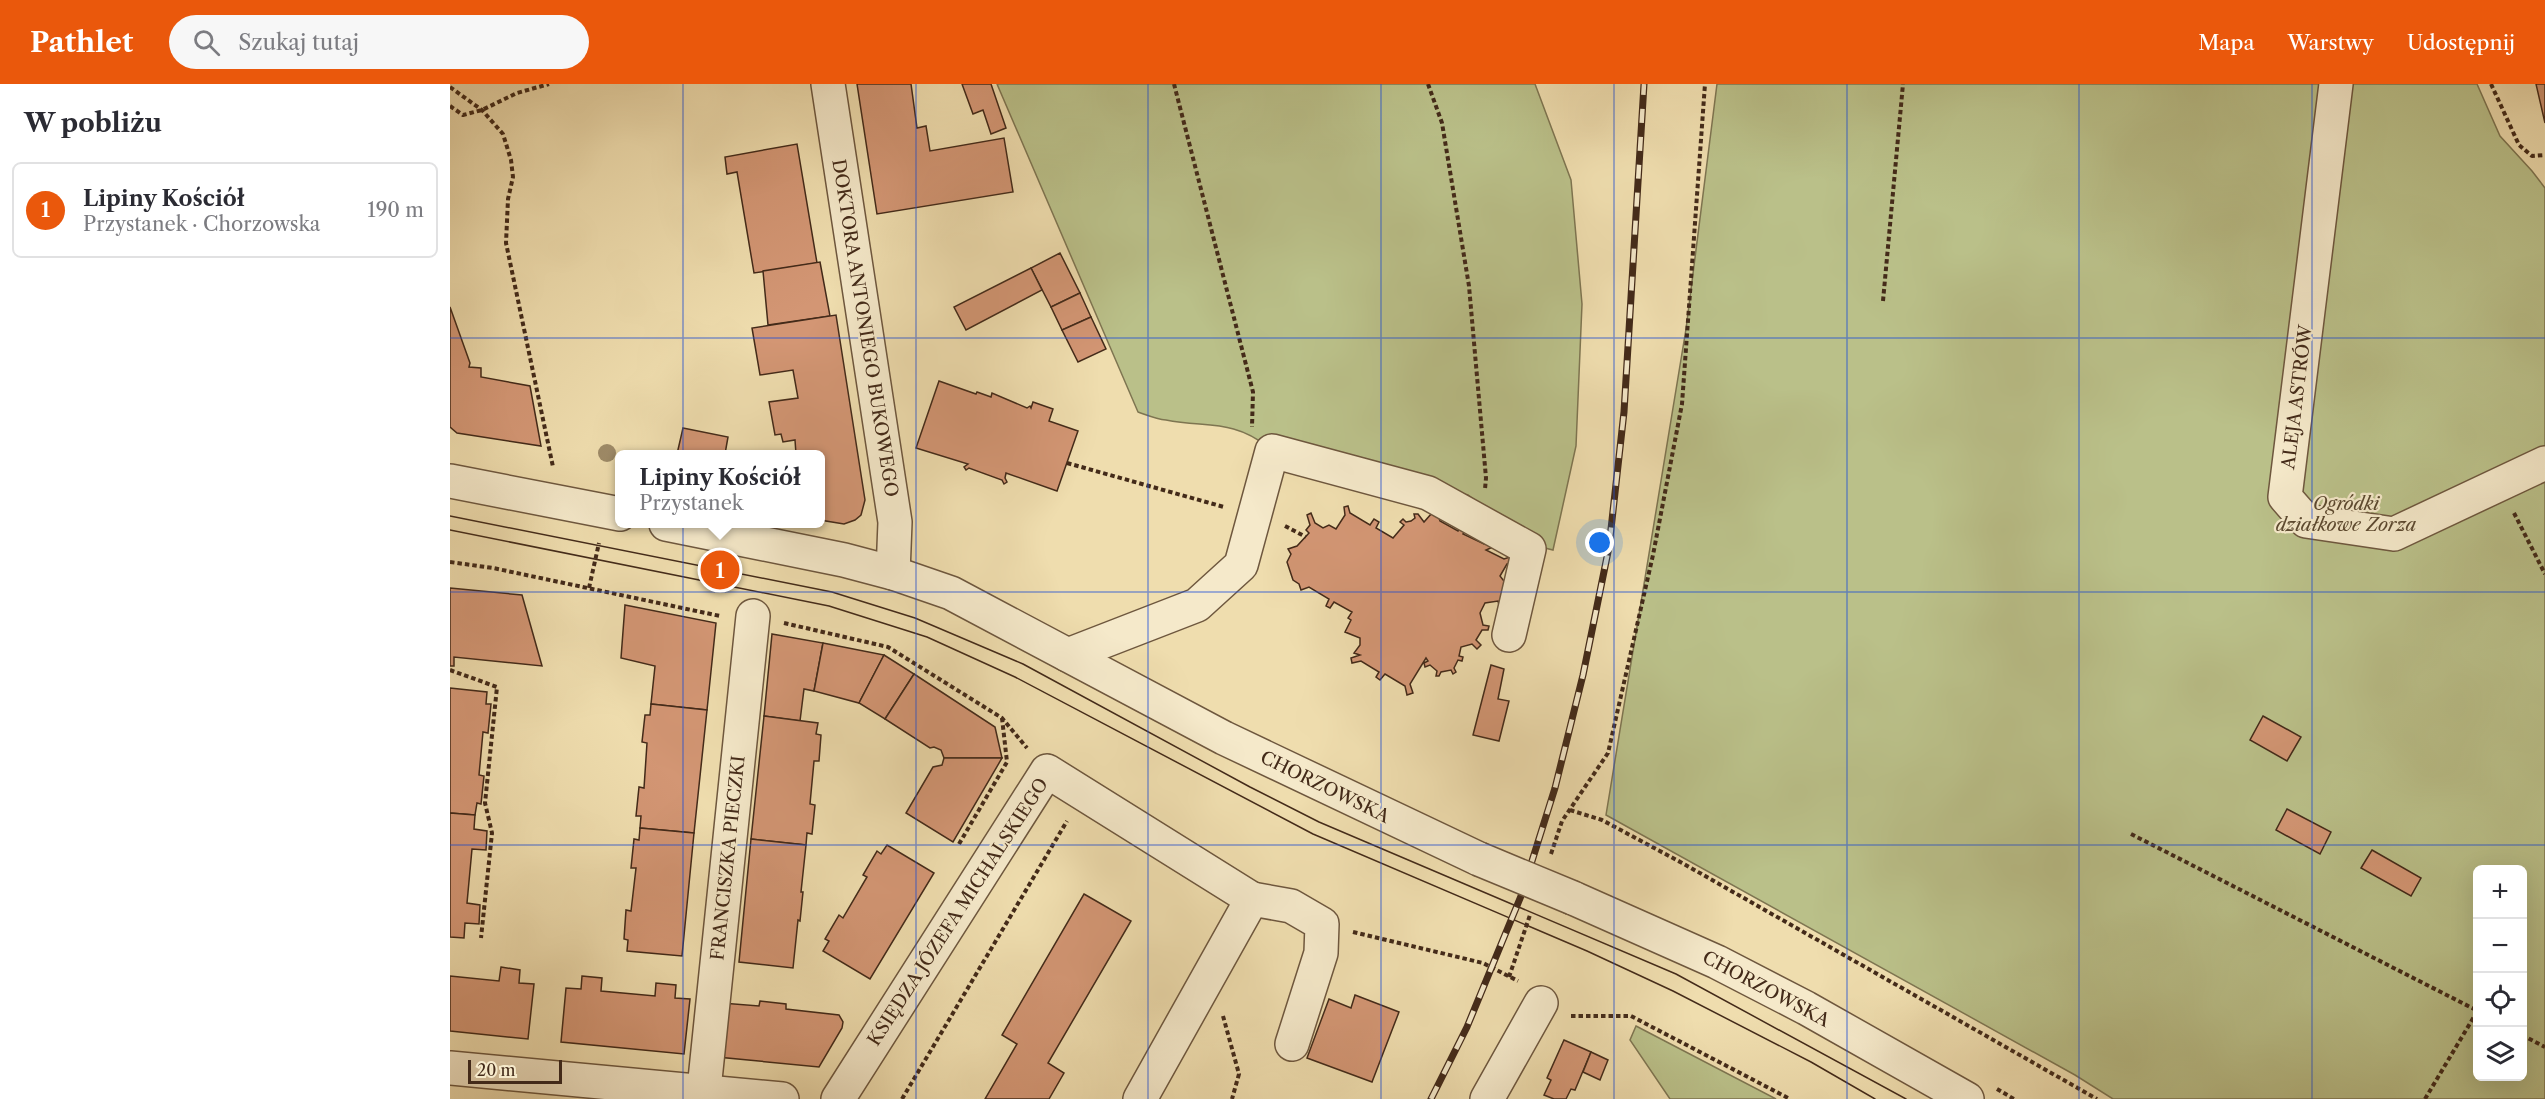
<!DOCTYPE html>
<html lang="pl">
<head>
<meta charset="utf-8">
<style>
  :root { --surface:#fff; --page:#f7f7f7; --text:#2b2b33; --muted:#7c7c81; --line:#e1e1e2; --accent:#ea580c }
  body { margin:0; font-family:"Libre Caslon Text",serif; background:var(--page); color:var(--text) }
  .controls { position:absolute; right:18px; bottom:18px; display:grid; overflow:hidden; border-radius:9px; box-shadow:0 6px 24px #0002 }
  .controls button { width:54px; height:54px; display:grid; place-items:center; padding:0; border:0; border-bottom:2px solid var(--line); background:var(--surface); color:var(--text); font:30px sans-serif }
  .scale { position:absolute; left:18px; bottom:15px; width:94px; box-sizing:border-box; padding-left:6px; border:3px solid #432a19; border-top:0; font-size:16px; line-height:21px; white-space:nowrap; color:#432a19; -webkit-text-stroke:4px #f5e9ca; paint-order:stroke }
  .you { position:absolute; left:1150px; top:459px; width:21px; height:21px; margin:-15px; border:4px solid #fff; border-radius:50%; background:#1a73e8; box-shadow:0 0 0 9px #1a73e833 }
  .badge { display:grid; place-items:center; width:39px; height:39px; border-radius:50%; background:var(--accent); color:#fff; font-size:20px; font-weight:700 }
  .pin { position:absolute; translate:-50% -50%; border:3px solid #fff; box-shadow:0 2px 6px #0006 }
  .popup { position:absolute; left:165px; top:366px; width:210px; height:78px; box-sizing:border-box; display:grid; place-content:center; border-radius:9px; background:var(--surface); filter:drop-shadow(0 2px 4px #0005); font-size:20px; white-space:nowrap; color:var(--muted) }
  .popup b { font-size:22px; color:var(--text) }
  .popup::after { content:''; position:absolute; left:50%; top:100%; margin-left:-12px; border:12px solid transparent; border-top-color:var(--surface) }
  .list { margin:0; padding:0; list-style:none }
  h2 { display:flex; justify-content:space-between; align-items:center; height:78px; margin:0; padding:0 24px; font-size:26px }
  h2 small { font-size:20px; font-weight:400; color:var(--muted) }
  .list li { display:grid; grid-template-columns:39px 1fr auto; gap:18px; align-items:center; box-sizing:border-box; height:96px; margin:0 12px 12px; padding:0 12px; border:2px solid var(--line); border-radius:9px }
  .list b { display:block; font-size:22px; white-space:nowrap }
  .list p { margin:0; font-size:20px; white-space:nowrap; color:var(--muted) }
  .list em { font-size:20px; font-style:normal; color:var(--muted) }
  .icon { flex:none; width:33px; height:33px; fill:none; stroke:currentColor; stroke-width:2; stroke-linecap:round; stroke-linejoin:round }
  .map { position:relative; flex:none; width:2095px; height:1015px; overflow:hidden }
  header { display:flex; align-items:center; gap:36px; box-sizing:border-box; height:84px; padding:0 30px; background:var(--accent); color:#fff }
  header strong { font-size:28px }
  nav { display:flex; gap:33px; margin-inline-start:auto; font-size:21px }
  .search { width:420px; height:54px; background:var(--page); display:flex; align-items:center; gap:15px; box-sizing:border-box; padding:0 21px; border-radius:33px; color:var(--muted); font-size:22px }
  main { display:flex }
  aside { flex:1; background:var(--surface) }
  .map>svg:first-child { display:block }
  .green { fill:#bac089; stroke:#7e7551; stroke-width:1.5; fill-rule:evenodd }
  .building { fill:#d39674; stroke:#432a19; stroke-width:1.5 }
  .lines { fill:none; stroke-linecap:round; stroke-linejoin:round }
  .minor-casing { stroke:#6e573e; stroke-width:36 }
  .path { stroke:#432a19; stroke-width:4; stroke-dasharray:4.5 3; stroke-linecap:butt }
  .minor { stroke:#f5e9ca; stroke-width:33 }
  .tram { stroke:#432a19; stroke-width:1.5 }
  .rail-casing { stroke:#432a19; stroke-width:7 }
  .rail { stroke:#f5e9ca; stroke-width:4.5; stroke-dasharray:14; stroke-linecap:butt }
  .minor-bridge-casing { stroke:#6e573e; stroke-width:36; stroke-linecap:butt }
  .minor-bridge { stroke:#f5e9ca; stroke-width:33 }
  .tree { fill:#9e8b68 }
  .grid { fill:none; stroke:#1d4ed8; stroke-width:1.5; stroke-opacity:0.55 }
  .labels { text-anchor:middle; stroke-width:4.5; stroke-linejoin:round; paint-order:stroke }
  .street-label { font-size:18px; fill:#432a19; stroke:#f5e9ca }
  .park-label { font-size:18px; font-style:italic; fill:#5b482f; stroke:#f5e9ca }
</style>
</head>
<body>
<header>
<strong>Pathlet</strong>
<div class="search"><svg class="icon" aria-label="search" viewBox="0 0 24 24"><circle cx="10" cy="10" r="6"/><path d="M15 15l6 6"/></svg>Szukaj tutaj</div>
<nav><a>Mapa</a><a>Warstwy</a><a>Udostępnij</a></nav>
</header>
<main>
<aside>
<h2>W pobliżu<small></small></h2>
<ul class="list">
<li><span class="badge">1</span><div><b>Lipiny Kościół</b><p>Przystanek · Chorzowska</p></div><em>190 m</em></li>
</ul>
</aside>
<div class="map">
<svg width="2095" height="1015" viewBox="0 0 2095 1015">
  <rect width="100%" height="100%" fill="#efddae"/>
  <filter id="stains"><feTurbulence type="fractalNoise" baseFrequency=".00333" numOctaves="4"/><feColorMatrix values="0 0 0 0 .2 0 0 0 0 .09 0 0 0 0 .02 0 0 0 .5 -.17"/></filter>
  <radialGradient id="worn" r=".72"><stop offset=".6" stop-color="#630" stop-opacity="0"/><stop offset="1" stop-color="#630" stop-opacity=".3"/></radialGradient>
  <!-- green -->
  <g class="green">
    <path d="M547 0H1085L1121 96 1132 220 1126 362 1103 466 1083 461 1018 411 818 363C783 335 756 344 716 336 706 335 697 331 688 328Z"/>
    <path d="M1267 0H2027L2050 52 2082 87 2095 104V1015H1663L1625 991 1156 731 1236 245ZM2028 786H2072V992H2028Z"/>
    <polygon points="1186,942 1326,1015 1220,1015 1180,956"/>
  </g>
  <!-- building -->
  <g class="building">
    <polygon points="407,0 461,0 467,44 476,42 480,67 554,54 563,108 427,130"/>
    <polygon points="512,0 541,0 556,44 541,50 533,26 523,30"/>
    <polygon points="2086,0 2095,0 2095,39"/>
    <polygon points="347,60 367,179 304,189 287,88 277,90 275,73"/>
    <polygon points="610,169 630,209 601,223 581,184"/>
    <polygon points="370,178 380,232 318,241 313,187"/>
    <polygon points="581,184 592,206 516,246 504,223"/>
    <polygon points="630,209 641,233 612,246 601,223"/>
    <polygon points="0,223 20,279 19,283 31,284 31,293 80,302 91,362 7,349 0,343"/>
    <polygon points="386,231 415,416 411,431 405,436 394,440 370,436 370,370 346,370 345,356 333,358 331,350 325,351 319,318 348,314 343,286 310,291 302,244"/>
    <polygon points="641,233 656,265 628,278 612,246"/>
    <polygon points="489,297 526,310 527,308 541,313 542,309 577,324 580,322 581,324 583,318 603,325 599,337 628,347 607,407 556,389 555,394 557,398 554,400 552,396 519,384 516,386 514,383 518,380 466,364"/>
    <polygon points="233,344 278,353 275,370 227,370"/>
    <polygon points="898,422 900,429 920,441 924,435 929,438 926,444 943,454 954,441 950,438 953,435 956,438 961,437 965,434 964,430 968,430 974,438 982,429 987,428 990,437 1008,447 1012,441 1017,444 1013,450 1034,460 1043,457 1045,462 1036,466 1054,475 1060,473 1061,479 1057,480 1050,492 1057,501 1049,521 1048,517 1035,519 1030,529 1033,541 1039,542 1038,546 1032,546 1026,556 1031,561 1027,565 1022,560 1011,563 1009,572 1013,573 1012,577 1008,576 1004,584 1006,588 1003,590 1001,586 991,588 989,592 986,592 987,587 980,581 975,583 974,579 978,577 976,574 960,600 963,609 957,611 955,602 935,590 930,596 926,593 929,588 911,577 902,579 901,574 910,571 904,569 910,561 910,554 895,548 901,536 898,534 902,528 884,518 880,524 876,522 879,515 859,503 851,506 849,500 843,496 837,478 841,470 838,465 847,462 859,449 856,446 860,441 857,431 861,429 865,439 873,444 879,441 886,445 895,431 894,423"/>
    <polygon points="0,504 72,511 92,582 4,573 4,582 0,582"/>
    <polygon points="175,521 266,539 257,626 201,620 205,582 171,574"/>
    <polygon points="322,550 373,559 364,607 354,605 350,637 314,632"/>
    <polygon points="373,559 434,571 409,619 364,607"/>
    <polygon points="434,571 464,590 435,635 409,619"/>
    <polygon points="1041,581 1054,585 1048,615 1059,617 1049,657 1023,651"/>
    <polygon points="464,590 545,643 552,674 494,674 491,666 484,663 480,664 435,635"/>
    <polygon points="0,604 37,608 36,620 41,620 38,649 33,648 29,691 34,692 31,720 27,719 25,731 0,729"/>
    <polygon points="201,620 257,626 244,749 190,744 191,732 186,732 189,703 194,704 197,659 192,658 195,631 200,631"/>
    <polygon points="314,632 368,639 366,650 371,651 369,677 364,677 360,720 365,721 362,750 357,749 356,761 301,755"/>
    <polygon points="1813,632 1851,653 1837,677 1800,656"/>
    <polygon points="494,674 552,674 503,758 456,729 483,683 492,681"/>
    <polygon points="1837,725 1881,748 1870,770 1826,746"/>
    <polygon points="0,729 25,731 24,745 37,747 36,766 22,765 17,819 30,821 29,840 15,839 14,854 0,853"/>
    <polygon points="190,744 244,749 232,872 177,867 178,856 174,855 176,826 181,827 186,784 181,784 184,755 189,756"/>
    <polygon points="301,755 356,761 351,808 353,808 350,837 348,836 343,884 289,878"/>
    <polygon points="437,761 484,789 420,895 373,867 379,857 375,855 389,831 393,834 417,793 413,791 427,767 431,770"/>
    <polygon points="1922,766 1971,794 1961,812 1911,784"/>
    <polygon points="634,810 681,837 598,979 614,989 599,1015 535,1015 567,960 552,951"/>
    <polygon points="51,883 70,886 69,899 84,900 78,955 0,947 0,892 49,897"/>
    <polygon points="132,892 152,894 151,907 205,912 206,899 226,901 225,914 240,915 234,970 111,958 116,904 131,905"/>
    <polygon points="905,911 949,928 922,998 857,974 879,915 901,924"/>
    <polygon points="310,917 336,920 336,925 389,931 393,938 392,944 369,983 267,973 272,919 309,922"/>
    <polygon points="1114,956 1141,968 1125,1006 1121,1005 1116,1015 1104,1015 1094,1011 1101,996 1097,994"/>
    <polygon points="1141,968 1158,976 1150,996 1133,988"/>
  </g>
  <g class="lines">
    <defs>
      <g id="minor">
        <polyline points="378,0 445,438 443,489"/>
        <polyline points="1886,0 1835,413 1856,437 1944,450 2095,379"/>
        <polyline points="0,397 170,430"/>
        <polyline points="216,440 394,476 443,489 501,509 774,654 1029,775"/>
        <polyline points="618,571 747,521 791,481 822,367 978,409 1079,465 1059,551"/>
        <polyline points="1123,814 1267,878 1356,924 1517,1015"/>
        <polyline points="802,815 841,822 872,840 871,869 842,960"/>
        <polyline points="0,984 332,1015"/>
        <polyline points="253,1015 303,532"/>
        <polyline points="388,1015 597,687 802,815 690,1015"/>
        <polyline points="1037,1015 1091,919"/>
      </g>
    </defs>
    <!-- minor casing -->
    <use href="#minor" class="minor-casing"/>
    <!-- path -->
    <g class="path">
      <polyline points="724,0 803,308 802,343"/>
      <polyline points="978,0 992,39 1019,202 1036,394 1035,405"/>
      <polyline points="2041,0 2069,61 2082,72 2095,71"/>
      <polyline points="0,3 32,26 53,50 61,76 63,93 58,115 56,159 103,383"/>
      <polyline points="0,22 13,31 32,26 67,9 99,0"/>
      <polyline points="1433,217 1453,0"/>
      <polyline points="617,379 774,423"/>
      <polyline points="2064,429 2095,490"/>
      <polyline points="835,442 856,453"/>
      <polyline points="0,478 43,484 270,532"/>
      <polyline points="139,504 149,459"/>
      <polyline points="334,539 438,563 552,634 577,664"/>
      <polyline points="0,586 47,603 35,719 42,749 31,854"/>
      <polyline points="1120,726 1152,736 1234,780 1647,1015"/>
      <polyline points="1681,750 2028,927"/>
      <polyline points="509,760 557,678 552,634"/>
      <polyline points="1101,770 1112,737 1158,669 1203,471 1232,320 1255,0"/>
      <polyline points="2072,847 2074,844"/>
      <polyline points="903,848 1033,879 1068,897"/>
      <polyline points="1059,893 1080,831"/>
      <polyline points="773,932 789,990 782,1015"/>
      <polyline points="1121,932 1181,932 1340,1015"/>
      <polyline points="2072,951 2095,963"/>
      <polyline points="1547,1005 1564,1015"/>
      <polyline points="452,1015 617,737"/>
      <polyline points="1975,1015 2028,926"/>
    </g>
    <!-- minor -->
    <use href="#minor" class="minor"/>
    <!-- tram -->
    <g class="tram">
      <polyline points="0,432 382,508 465,534 573,580 800,703 869,738 1226,890 1456,1015"/>
      <polyline points="0,446 379,522 477,553 565,593 863,750 1137,867 1223,907 1361,978 1425,1015"/>
    </g>
    <defs>
      <polyline id="rail" points="981,1015 1017,943 1071,812 1105,704 1133,591 1159,463 1174,328 1194,0"/>
    </defs>
    <!-- rail casing -->
    <use href="#rail" class="rail-casing"/>
    <!-- rail -->
    <use href="#rail" class="rail"/>
    <defs>
      <polyline id="minor-bridge" points="1029,775 1123,814"/>
    </defs>
    <!-- minor-bridge casing -->
    <use href="#minor-bridge" class="minor-bridge-casing"/>
    <!-- minor-bridge -->
    <use href="#minor-bridge" class="minor-bridge"/>
  </g>
  <!-- trees -->
  <circle class="tree" cx="157" cy="369" r="9"/>
  <!-- grid -->
  <path class="grid" d="M233 0V1015M466 0V1015M698 0V1015M931 0V1015M1164 0V1015M1397 0V1015M1629 0V1015M1862 0V1015M0 254H2095M0 508H2095M0 761H2095"/>
  <g class="labels">
    <!-- street labels -->
    <g class="street-label">
      <text transform="translate(415 244) rotate(81)" y="6">DOKTORA ANTONIEGO BUKOWEGO</text>
      <text transform="translate(1847 313) rotate(-83)" y="6">ALEJA ASTRÓW</text>
      <text transform="translate(875 703) rotate(26)" y="6">CHORZOWSKA</text>
      <text transform="translate(278 774) rotate(-84)" y="6">FRANCISZKA PIECZKI</text>
      <text transform="translate(508 828) rotate(-57)" y="6">KSIĘDZA JÓZEFA MICHALSKIEGO</text>
      <text transform="translate(1316 905) rotate(28)" y="6">CHORZOWSKA</text>
    </g>
    <!-- park labels -->
    <g class="park-label">
      <text x="1896" y="426">Ogródki<tspan x="1896" dy="21">działkowe Zorza</tspan></text>
    </g>
  </g>
  <rect width="100%" height="100%" filter="url(#stains)"/>
  <rect width="100%" height="100%" fill="url(#worn)"/>
</svg>
<div class="controls">
<button>+</button>
<button>−</button>
<button><svg class="icon" aria-label="locate" viewBox="0 0 24 24"><circle cx="12" cy="12" r="6"/><path d="M12 2v4M12 18v4M2 12h4M18 12h4"/></svg></button>
<button><svg class="icon" aria-label="layers" viewBox="0 0 24 24"><path d="M12 4l9 5-9 5-9-5zM3 14l9 5 9-5"/></svg></button>
</div>
<div class="scale">20 m</div>
<div class="you"></div>
<div class="pin badge" style="left:270px;top:486px">1</div>
<div class="popup"><b>Lipiny Kościół</b>Przystanek</div>
</div>
</main>
</body>
</html>
